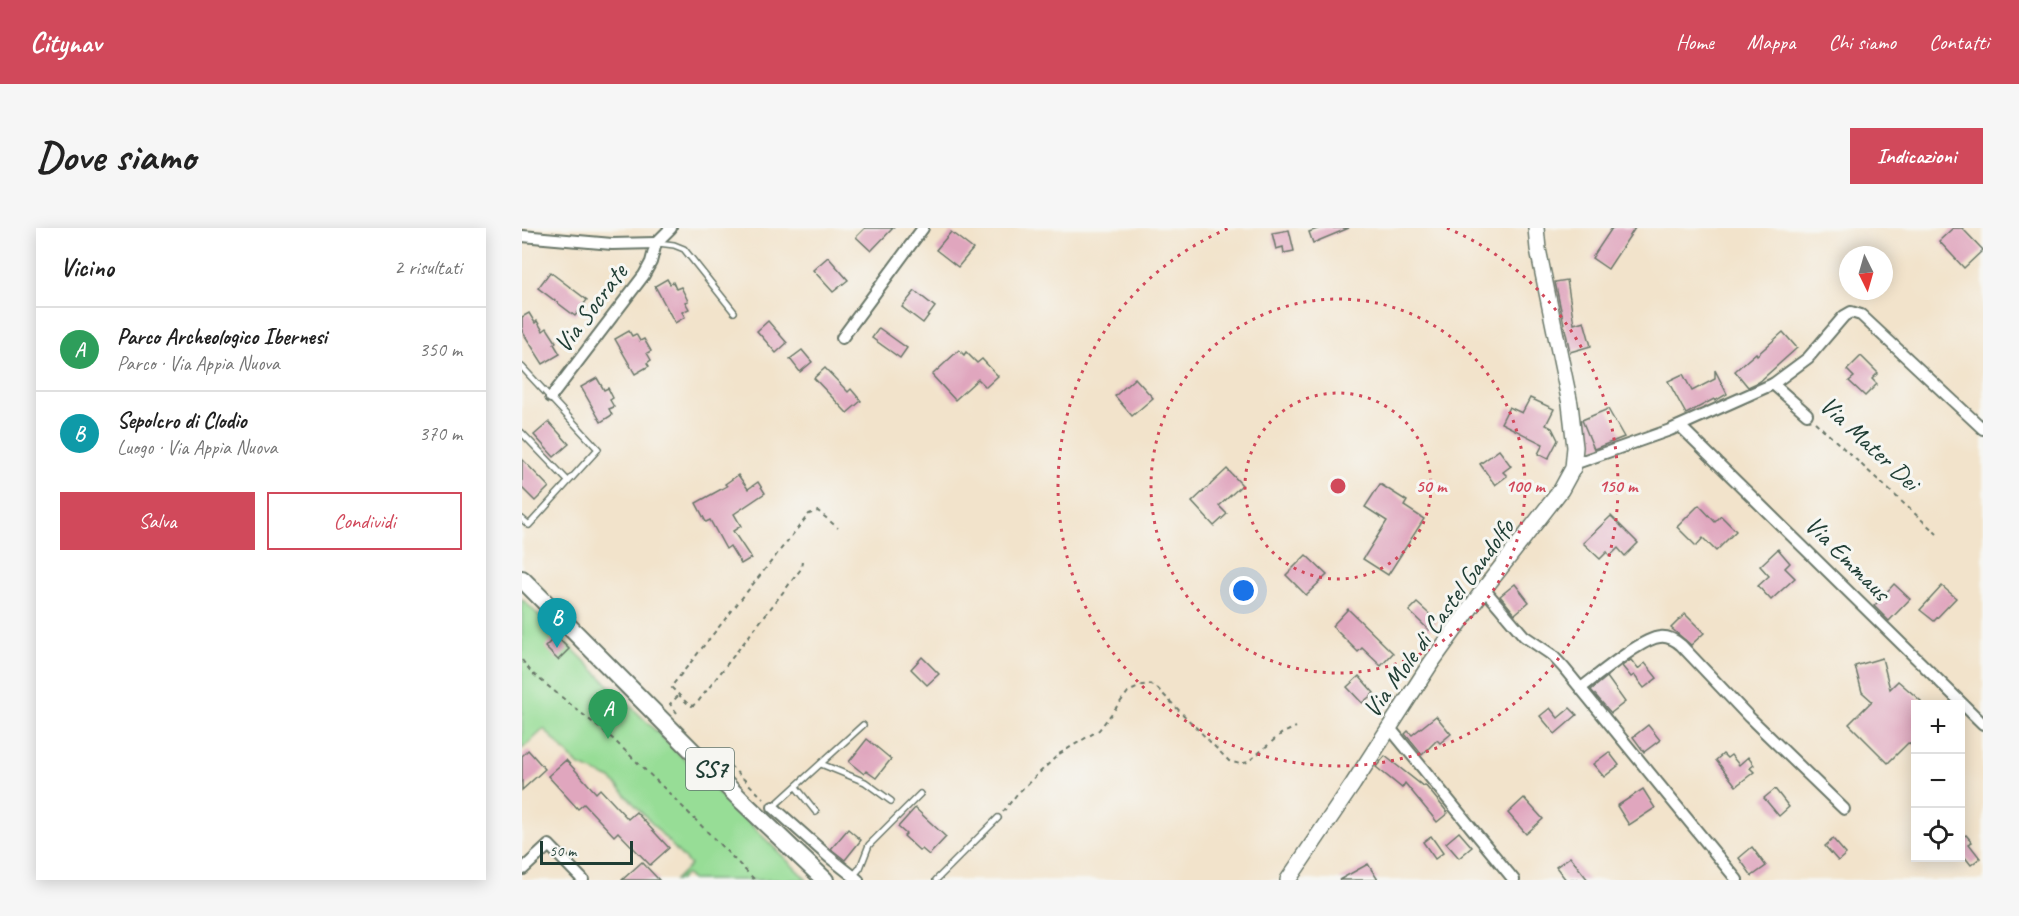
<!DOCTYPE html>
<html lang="it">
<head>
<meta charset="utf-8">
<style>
  :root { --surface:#fff; --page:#f6f6f6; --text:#222; --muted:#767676; --line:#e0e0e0; --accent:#d1495b }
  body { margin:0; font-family:Caveat,sans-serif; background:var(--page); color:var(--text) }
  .controls { position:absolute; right:18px; bottom:18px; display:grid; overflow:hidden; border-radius:0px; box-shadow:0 3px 15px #0003 }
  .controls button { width:54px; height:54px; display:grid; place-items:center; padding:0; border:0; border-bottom:2px solid var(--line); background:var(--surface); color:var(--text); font:30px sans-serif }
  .compass { position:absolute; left:1317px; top:18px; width:54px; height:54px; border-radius:50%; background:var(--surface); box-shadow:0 3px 15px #0003; rotate:175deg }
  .scale { position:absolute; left:18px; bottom:15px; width:93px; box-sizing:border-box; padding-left:6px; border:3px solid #1f3d34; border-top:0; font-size:16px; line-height:21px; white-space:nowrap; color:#1f3d34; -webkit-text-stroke:4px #f6f6f2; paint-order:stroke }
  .you { position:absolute; left:722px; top:363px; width:21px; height:21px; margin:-15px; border:4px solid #fff; border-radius:50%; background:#1a73e8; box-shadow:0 0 0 9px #1a73e833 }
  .badge { display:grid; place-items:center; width:39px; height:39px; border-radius:50%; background:var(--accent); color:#fff; font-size:20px; font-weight:700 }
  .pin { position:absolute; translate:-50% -50px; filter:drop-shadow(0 2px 3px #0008) }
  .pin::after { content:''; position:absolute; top:32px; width:21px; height:18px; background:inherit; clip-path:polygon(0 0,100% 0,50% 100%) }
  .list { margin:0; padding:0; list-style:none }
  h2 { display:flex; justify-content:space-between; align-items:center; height:78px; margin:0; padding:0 24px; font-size:26px }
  h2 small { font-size:20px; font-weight:400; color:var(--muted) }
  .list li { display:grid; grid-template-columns:39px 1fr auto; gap:18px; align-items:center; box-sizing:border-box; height:84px; padding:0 24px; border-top:2px solid var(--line) }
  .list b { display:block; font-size:22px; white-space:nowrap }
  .list p { margin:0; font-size:20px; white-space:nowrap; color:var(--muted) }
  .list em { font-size:20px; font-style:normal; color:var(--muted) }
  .actions { display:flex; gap:12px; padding:18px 24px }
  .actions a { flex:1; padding:14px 0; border:2px solid var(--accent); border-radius:0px; text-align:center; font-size:21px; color:var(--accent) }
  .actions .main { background:var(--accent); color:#fff }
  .icon { flex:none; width:33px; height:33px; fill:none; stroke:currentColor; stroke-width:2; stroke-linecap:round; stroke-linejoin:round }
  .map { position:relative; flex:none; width:1461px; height:652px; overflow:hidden; border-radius:0px }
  header { display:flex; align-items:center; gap:36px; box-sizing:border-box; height:84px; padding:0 30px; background:var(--accent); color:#fff }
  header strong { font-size:28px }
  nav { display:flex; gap:33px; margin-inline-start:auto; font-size:21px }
  .intro { display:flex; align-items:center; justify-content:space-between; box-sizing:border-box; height:144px; padding:0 36px }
  h1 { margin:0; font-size:42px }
  .button { padding:15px 27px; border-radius:0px; background:var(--accent); color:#fff; font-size:21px; font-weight:700 }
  main { display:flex; gap:36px; padding:0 36px }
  aside { flex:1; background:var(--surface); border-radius:0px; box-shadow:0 3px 15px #0003 }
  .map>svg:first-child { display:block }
  .green { fill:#97dd96; stroke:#5b8d65; stroke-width:1.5 }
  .building { fill:#e0a6be }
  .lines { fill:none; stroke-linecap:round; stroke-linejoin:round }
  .lane-casing { stroke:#697769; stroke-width:8 }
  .street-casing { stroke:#697769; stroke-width:14 }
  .secondary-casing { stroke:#697769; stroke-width:18 }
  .primary-casing { stroke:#697769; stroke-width:20 }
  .path { stroke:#697769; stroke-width:2; stroke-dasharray:4.5 4.5; stroke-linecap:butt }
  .lane { stroke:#fff; stroke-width:5 }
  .street { stroke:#fff; stroke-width:10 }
  .secondary { stroke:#fff; stroke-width:15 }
  .primary { stroke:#fff; stroke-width:16 }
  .ring { fill:none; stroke:#d1495b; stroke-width:3; stroke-dasharray:3 6 }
  .labels { text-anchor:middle; stroke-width:6; stroke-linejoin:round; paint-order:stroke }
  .shield { fill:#f6f6f2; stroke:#60746d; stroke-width:1.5 }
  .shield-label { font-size:24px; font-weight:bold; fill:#1f3d34 }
  .street-label { font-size:26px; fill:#1f3d34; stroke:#f6f6f2 }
  .centre { fill:#d1495b; stroke:#f6f6f2; stroke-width:3 }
  .ring-label { font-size:18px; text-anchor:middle; font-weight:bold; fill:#d1495b; stroke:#f6f6f2; stroke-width:6; stroke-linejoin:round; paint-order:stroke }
</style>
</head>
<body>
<header>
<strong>Citynav</strong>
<nav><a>Home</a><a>Mappa</a><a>Chi siamo</a><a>Contatti</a></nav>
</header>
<div class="intro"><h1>Dove siamo</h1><a class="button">Indicazioni</a></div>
<main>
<aside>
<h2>Vicino<small>2 risultati</small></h2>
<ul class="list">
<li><span class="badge" style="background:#2e9e5b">A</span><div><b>Parco Archeologico Ibernesi</b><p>Parco · Via Appia Nuova</p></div><em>350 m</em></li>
<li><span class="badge" style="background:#0f9aa8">B</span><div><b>Sepolcro di Clodio</b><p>Luogo · Via Appia Nuova</p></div><em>370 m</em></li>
</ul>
<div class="actions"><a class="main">Salva</a><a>Condividi</a></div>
</aside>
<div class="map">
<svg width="1461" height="652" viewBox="0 0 1461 652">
  <rect width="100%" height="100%" fill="#f6f6f2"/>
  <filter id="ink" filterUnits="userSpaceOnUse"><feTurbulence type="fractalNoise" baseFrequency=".0167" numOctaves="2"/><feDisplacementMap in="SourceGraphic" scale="12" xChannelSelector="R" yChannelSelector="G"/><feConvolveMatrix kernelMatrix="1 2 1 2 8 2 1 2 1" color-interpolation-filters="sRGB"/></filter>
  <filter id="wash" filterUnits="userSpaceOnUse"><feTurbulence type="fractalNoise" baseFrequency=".008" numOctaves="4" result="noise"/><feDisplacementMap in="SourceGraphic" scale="24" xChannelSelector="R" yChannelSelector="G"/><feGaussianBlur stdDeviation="1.35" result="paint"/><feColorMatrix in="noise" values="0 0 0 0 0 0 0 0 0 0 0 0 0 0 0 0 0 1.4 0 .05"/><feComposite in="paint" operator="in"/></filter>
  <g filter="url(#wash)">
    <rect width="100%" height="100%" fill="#f2e3cb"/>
    <!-- green -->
    <polygon class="green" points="0,371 285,652 170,652 164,646 158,652 153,652 168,637 89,551 56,537 22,501 0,521"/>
    <g id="blocks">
      <!-- building -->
      <g class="building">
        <polygon points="343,0 371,0 349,23 334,9"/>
        <polygon points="798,0 827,0 791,15 787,4"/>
        <polygon points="1090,0 1113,0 1086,41 1070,30"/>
        <polygon points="1431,0 1440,0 1461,22 1442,40 1417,13"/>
        <polygon points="767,2 772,23 762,25 761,19 754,21 750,5"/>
        <polygon points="429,4 451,21 436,39 414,22"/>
        <polygon points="306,29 326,52 311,64 291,42"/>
        <polygon points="28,44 65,72 53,88 16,60"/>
        <polygon points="145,51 148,56 151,54 154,61 159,59 166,73 163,74 167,81 160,84 163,89 153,95 133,58"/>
        <polygon points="1045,52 1052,96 1062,93 1069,118 1048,124 1033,54"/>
        <polygon points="393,63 413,79 401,95 380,79"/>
        <polygon points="7,85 13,95 15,93 21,103 25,100 34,114 32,116 38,126 21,136 0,103 0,89"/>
        <polygon points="246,93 265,115 254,125 235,103"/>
        <polygon points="357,100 385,120 378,130 350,110"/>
        <polygon points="107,103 110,108 114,106 118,113 122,111 129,123 125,125 129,132 125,135 127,138 113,146 93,111"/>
        <polygon points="1261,104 1275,120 1237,154 1226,159 1213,143 1234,125 1235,127"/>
        <polygon points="280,122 290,134 278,144 268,131"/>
        <polygon points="437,122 442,127 444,124 455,135 460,131 476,148 464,159 456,151 433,172 410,147"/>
        <polygon points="1339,128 1356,145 1350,151 1355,156 1343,168 1327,153 1332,149 1325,142"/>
        <polygon points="303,140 326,164 329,161 339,173 325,185 292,150"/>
        <polygon points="1193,142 1205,166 1193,173 1192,171 1164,186 1146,153 1161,146 1170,163 1193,151"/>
        <polygon points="75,150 82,162 86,160 91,170 88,172 92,179 87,181 90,187 79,194 59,159"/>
        <polygon points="613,150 631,170 610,188 593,168"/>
        <polygon points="1008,170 1032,181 1024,197 1030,200 1036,212 1026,231 1016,226 1021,216 979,195 987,179 1000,185"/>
        <polygon points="1086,181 1102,209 1072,221 1060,192"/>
        <polygon points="27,194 47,216 32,229 12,207"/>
        <polygon points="977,222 989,238 981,244 985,248 973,257 958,236"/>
        <polygon points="0,231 27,259 13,273 0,260"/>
        <polygon points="705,241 720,257 697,278 705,286 692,298 670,274"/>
        <polygon points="216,247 226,261 236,254 243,265 212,286 219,298 211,303 229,330 219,336 208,318 204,321 188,292 184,294 174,275 205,258 203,256"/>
        <polygon points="858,256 885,273 882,278 902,291 866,347 841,331 865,293 843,279"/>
        <polygon points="1177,277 1193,294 1199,288 1214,303 1194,323 1181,310 1174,318 1155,299"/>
        <polygon points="1089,288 1116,315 1103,328 1096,320 1088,328 1085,324 1078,331 1061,315"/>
        <polygon points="1256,321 1268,335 1263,340 1273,350 1249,372 1236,358 1247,348 1238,338"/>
        <polygon points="784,327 805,347 784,367 764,347"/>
        <polygon points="993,356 1007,374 993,386 978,368"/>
        <polygon points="1372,356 1388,371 1367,393 1352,378"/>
        <polygon points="1420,358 1434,370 1412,393 1398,382"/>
        <polygon points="895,375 915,393 907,402 887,383"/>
        <polygon points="826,381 871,425 859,438 840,420 836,424 810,398"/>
        <polygon points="1163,386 1182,405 1169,417 1149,400"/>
        <polygon points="34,408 47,421 36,432 23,419"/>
        <polygon points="400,429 417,446 405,457 389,441"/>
        <polygon points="1360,430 1368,461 1376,453 1399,473 1394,477 1394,517 1386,515 1366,535 1327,496 1350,473 1340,464 1333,438"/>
        <polygon points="1109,432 1116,441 1123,435 1135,450 1122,460 1112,447 1109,449 1100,438"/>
        <polygon points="837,448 852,465 840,475 825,459"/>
        <polygon points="1085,449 1103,474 1089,485 1069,462"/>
        <polygon points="1028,480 1036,490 1048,480 1055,487 1033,506 1018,488"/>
        <polygon points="914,488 929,506 918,515 915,512 900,527 883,506 886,503 890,507"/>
        <polygon points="1126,497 1138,512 1122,524 1111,509"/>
        <polygon points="345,511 369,531 354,550 344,543 342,546 327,534"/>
        <polygon points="6,522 23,541 0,562 0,528"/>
        <polygon points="1087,524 1097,537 1082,549 1071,536"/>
        <polygon points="1201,526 1205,530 1209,527 1217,537 1226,529 1232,537 1228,540 1232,544 1214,558 1194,532"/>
        <polygon points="863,528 901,558 903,557 926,585 915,594 883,555 880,560 854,539"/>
        <polygon points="44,532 74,565 78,561 106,591 114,584 147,620 128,637 96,604 92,608 62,576 56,581 26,548"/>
        <polygon points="1121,561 1133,580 1107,597 1095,578"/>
        <polygon points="1253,561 1267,579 1257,588 1242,570"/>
        <polygon points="1002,570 1021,591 1004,606 986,585"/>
        <polygon points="393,580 424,609 407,627 400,621 398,623 382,608 384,606 376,599"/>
        <polygon points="326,601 339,612 323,632 309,621"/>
        <polygon points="937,604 950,619 937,630 924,615"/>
        <polygon points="1438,605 1441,609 1444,607 1450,614 1447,616 1458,630 1449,637 1438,623"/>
        <polygon points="909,608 921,625 913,631 901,614"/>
        <polygon points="1311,611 1324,626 1316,633 1303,618"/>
        <polygon points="1230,619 1244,638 1230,648 1217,630"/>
        <polygon points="1048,629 1066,652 1044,652 1034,639"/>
        <polygon points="120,634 137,652 100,652"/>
        <polygon points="846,636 856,652 817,652"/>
      </g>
    </g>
  </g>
  <g filter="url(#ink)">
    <use href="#blocks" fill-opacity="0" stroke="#697769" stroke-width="1.5"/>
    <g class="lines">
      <defs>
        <g id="lane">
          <polyline points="136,15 152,17 162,21 212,84"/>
          <polyline points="0,139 76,221 7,297 0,291"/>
          <polyline points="0,205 46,253"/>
          <polyline points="299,536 343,554 369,573"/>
          <polyline points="274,559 294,584"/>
          <polyline points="251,579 341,497"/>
          <polyline points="331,648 338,640 347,617 398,566"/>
          <polyline points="414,652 476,590"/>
        </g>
        <g id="street">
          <polyline points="0,8 90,16 134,15"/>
          <polyline points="134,15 149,0"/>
          <polyline points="320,110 401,0"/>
          <polyline points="1251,156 1285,186"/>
          <polyline points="29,169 122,47 129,34 134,15"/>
          <polyline points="1158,198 1461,496"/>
          <polyline points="1052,236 1148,202 1251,156 1286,130 1322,88 1329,84 1339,87 1461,201"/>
          <polyline points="962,361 1002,408 1030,427 1042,440 1215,652"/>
          <path d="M1059 460C1075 448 1120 410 1138 409 1146 408 1153 412 1159 417L1227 489 1322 581"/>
          <polyline points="867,499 992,652"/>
          <polyline points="251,579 307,629 336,652"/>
          <polyline points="1,641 27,617 61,652"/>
        </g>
        <polyline id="secondary" points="766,652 831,556 909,435 962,361 1039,262 1051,240 1053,219 1048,176 1016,21 1014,0"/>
        <polyline id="primary" points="0,351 221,574 303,652"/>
      </defs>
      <!-- lane casing -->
      <use href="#lane" class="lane-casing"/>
      <!-- street casing -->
      <use href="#street" class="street-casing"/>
      <!-- secondary casing -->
      <use href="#secondary" class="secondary-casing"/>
      <!-- primary casing -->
      <use href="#primary" class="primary-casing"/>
      <!-- path -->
      <g class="path">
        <polyline points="1293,194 1415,306"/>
        <polyline points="280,333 279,341 175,475 170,478 166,476 149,459 287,286 296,283 316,300"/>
        <polyline points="0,432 10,445 91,511 143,561 233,652"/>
        <polyline points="155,485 148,476 157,467"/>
        <polyline points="195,525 242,571"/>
        <polyline points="481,584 495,566 537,526 577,502 606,464 621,457 627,456 634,459 707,533 718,536 726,534 759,506 774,499"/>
      </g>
      <!-- lane -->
      <use href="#lane" class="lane"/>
      <!-- street -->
      <use href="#street" class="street"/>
      <!-- secondary -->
      <use href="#secondary" class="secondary"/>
      <!-- primary -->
      <use href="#primary" class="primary"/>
    </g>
  </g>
  <!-- distance rings -->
  <g class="ring">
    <circle cx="816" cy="258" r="93"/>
    <circle cx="816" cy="258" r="187"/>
    <path d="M925 0A280 280 0 1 1 707 0"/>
  </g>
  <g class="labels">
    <!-- shield labels -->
    <rect class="shield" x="164" y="520" width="48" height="42" rx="4.5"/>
    <g class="shield-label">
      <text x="188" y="549">SS7</text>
    </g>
    <!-- street labels -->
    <g class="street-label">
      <text transform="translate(68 80) rotate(-53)" y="9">Via Socrate</text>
      <text transform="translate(1348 215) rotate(43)" y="9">Via Mater Dei</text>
      <text transform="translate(1326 330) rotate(45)" y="9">Via Emmaus</text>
      <text transform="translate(916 390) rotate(-54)" y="9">Via Mole di Castel Gandolfo</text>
    </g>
  </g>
  <circle cx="816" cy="258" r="9" class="centre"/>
  <g class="ring-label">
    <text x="909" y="264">50 m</text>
    <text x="1003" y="264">100 m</text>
    <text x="1096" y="264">150 m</text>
  </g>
</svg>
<div class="controls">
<button>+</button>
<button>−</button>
<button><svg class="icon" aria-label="locate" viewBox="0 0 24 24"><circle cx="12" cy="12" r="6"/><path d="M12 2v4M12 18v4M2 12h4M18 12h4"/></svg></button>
</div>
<svg class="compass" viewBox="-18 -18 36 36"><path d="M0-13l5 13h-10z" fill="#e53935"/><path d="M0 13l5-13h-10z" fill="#767676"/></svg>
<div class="scale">50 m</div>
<div class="you"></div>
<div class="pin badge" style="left:86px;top:511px;background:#2e9e5b">A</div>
<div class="pin badge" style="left:35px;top:420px;background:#0f9aa8">B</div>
</div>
</main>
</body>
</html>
